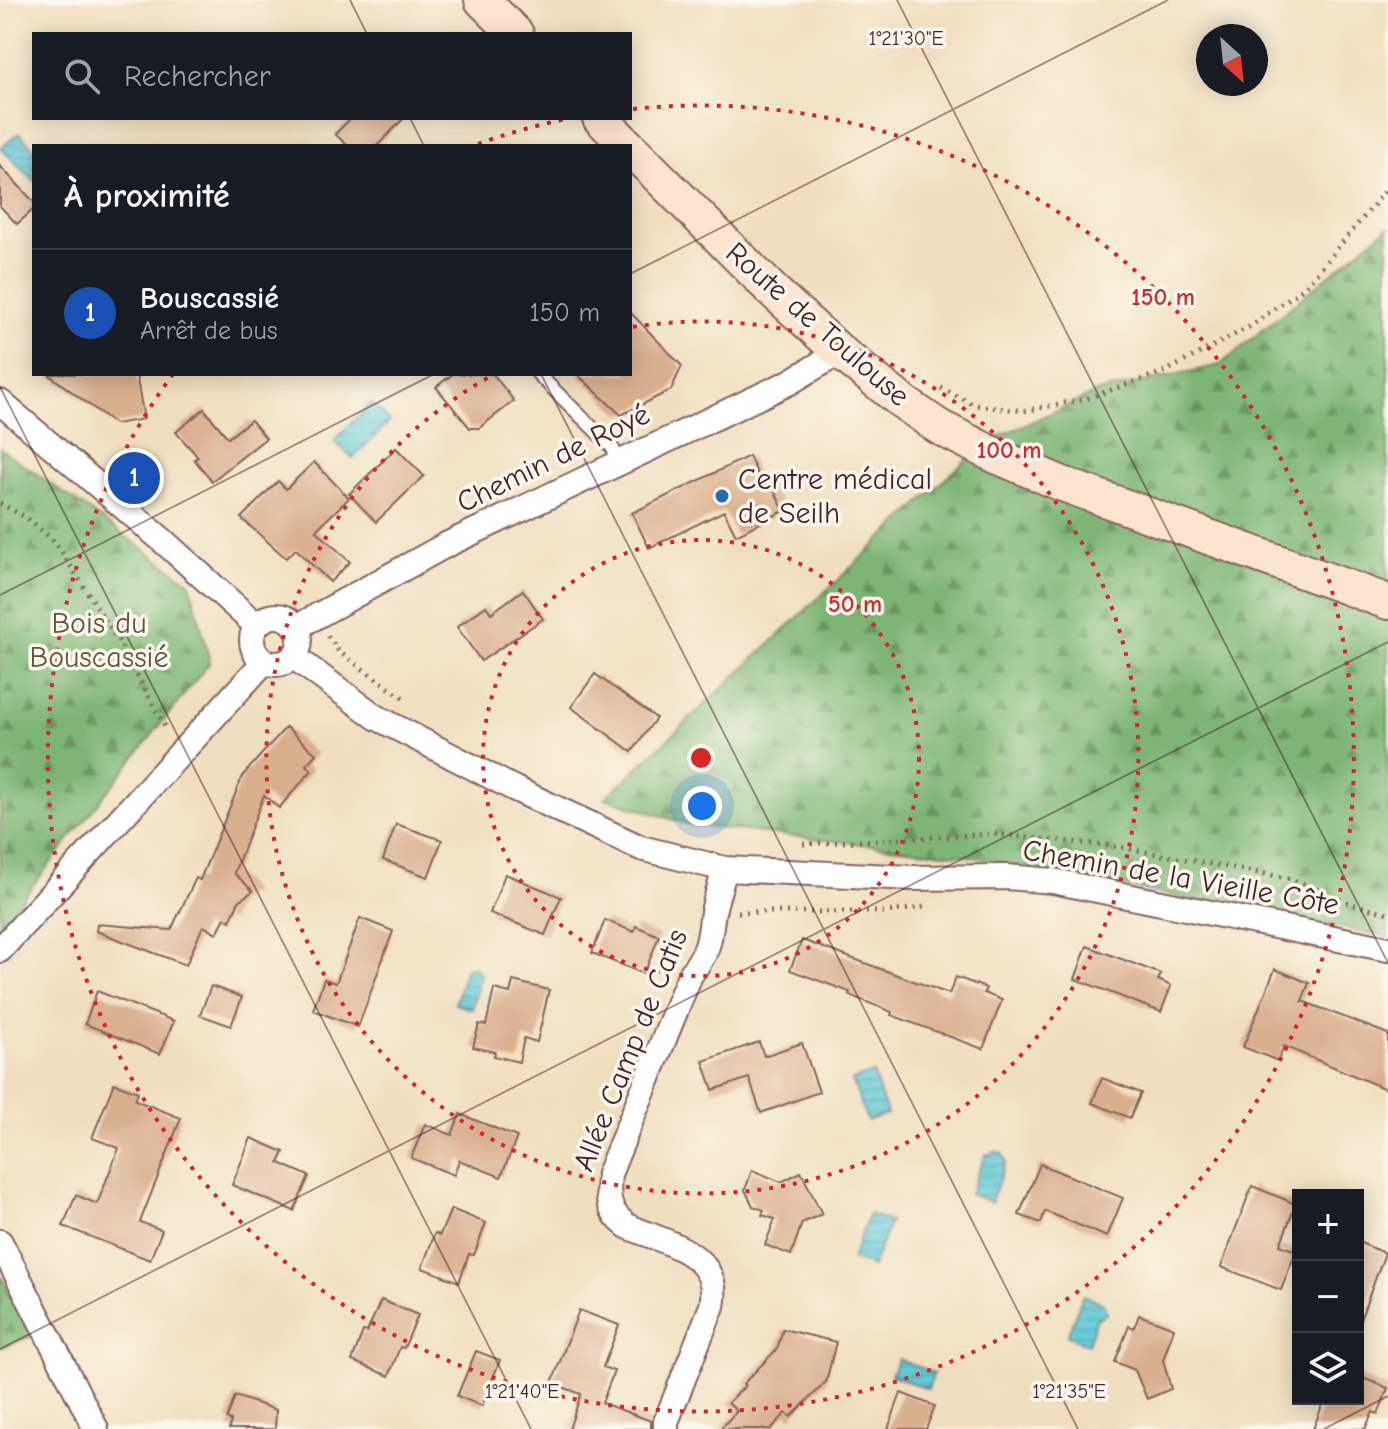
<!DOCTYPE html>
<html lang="fr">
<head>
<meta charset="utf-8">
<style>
  :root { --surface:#171b24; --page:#20242c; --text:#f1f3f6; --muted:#9ea1a6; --line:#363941; --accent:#0b8043 }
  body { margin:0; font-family:"Comic Neue",sans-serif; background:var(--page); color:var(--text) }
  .controls { position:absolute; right:24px; bottom:24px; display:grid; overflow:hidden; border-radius:0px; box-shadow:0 4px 20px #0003 }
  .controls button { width:72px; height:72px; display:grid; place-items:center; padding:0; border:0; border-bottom:2px solid var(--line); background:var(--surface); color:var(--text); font:40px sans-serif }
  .compass { position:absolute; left:1196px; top:24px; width:72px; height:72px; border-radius:50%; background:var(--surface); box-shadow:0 4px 20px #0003; rotate:153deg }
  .you { position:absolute; left:702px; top:806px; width:28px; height:28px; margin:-20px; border:6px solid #fff; border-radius:50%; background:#1a73e8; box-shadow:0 0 0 12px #1a73e833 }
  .badge { display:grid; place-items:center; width:52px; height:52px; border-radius:50%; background:var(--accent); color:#fff; font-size:26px; font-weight:700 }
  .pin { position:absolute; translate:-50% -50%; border:4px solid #fff; box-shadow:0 2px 8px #0006 }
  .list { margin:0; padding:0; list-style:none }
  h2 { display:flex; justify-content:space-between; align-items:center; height:104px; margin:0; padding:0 32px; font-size:34px }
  h2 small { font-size:26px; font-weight:400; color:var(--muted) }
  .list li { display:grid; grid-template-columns:52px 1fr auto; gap:24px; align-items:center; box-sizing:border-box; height:128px; padding:0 32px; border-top:2px solid var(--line) }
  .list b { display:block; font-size:30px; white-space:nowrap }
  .list p { margin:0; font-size:26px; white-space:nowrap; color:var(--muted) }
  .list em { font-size:26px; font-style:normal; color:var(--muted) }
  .icon { flex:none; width:44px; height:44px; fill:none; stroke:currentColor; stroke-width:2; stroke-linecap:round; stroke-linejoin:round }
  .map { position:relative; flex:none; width:1388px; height:1429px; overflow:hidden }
  .search { position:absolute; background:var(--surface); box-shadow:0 4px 20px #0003; left:32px; top:32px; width:600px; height:88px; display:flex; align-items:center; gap:20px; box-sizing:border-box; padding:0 28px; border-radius:0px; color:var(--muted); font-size:30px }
  .panel { position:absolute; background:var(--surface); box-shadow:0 4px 20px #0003; left:32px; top:144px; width:600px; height:232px; border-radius:0px }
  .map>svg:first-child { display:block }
  .forest { fill:url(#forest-firs); stroke:#646a4f; stroke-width:2 }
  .water { fill:url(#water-rules); stroke:#547480; stroke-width:2 }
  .building { fill:#daaf8c }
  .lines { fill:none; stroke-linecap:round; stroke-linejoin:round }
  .service-casing { stroke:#84625f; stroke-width:16 }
  .minor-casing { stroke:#84625f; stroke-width:28 }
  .secondary-casing { stroke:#84625f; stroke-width:38 }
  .path { stroke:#84625f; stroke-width:5; stroke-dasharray:2 6; stroke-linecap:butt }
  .service { stroke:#fff; stroke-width:12 }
  .minor { stroke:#fff; stroke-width:24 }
  .secondary { stroke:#fce5d0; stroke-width:34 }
  .ticks { fill:none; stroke:#4a1f2b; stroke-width:2; stroke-opacity:0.45 }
  .ring { fill:none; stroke:#d62828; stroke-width:4; stroke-dasharray:4 8 }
  .poi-dot { fill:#1f6fb2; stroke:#fbf7ec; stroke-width:3 }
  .labels { text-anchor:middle; stroke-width:7; stroke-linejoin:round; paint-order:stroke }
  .street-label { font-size:30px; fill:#4a1f2b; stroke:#fbf7ec }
  .poi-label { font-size:30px; fill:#4a1f2b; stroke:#fbf7ec; text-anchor:start }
  .park-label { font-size:30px; fill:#635546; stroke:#fbf7ec }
  .ticks-label { font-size:20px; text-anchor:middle; fill:#4a1f2b; stroke:#fbf7ec; stroke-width:7; stroke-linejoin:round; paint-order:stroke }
  .centre { fill:#d62828; stroke:#fbf7ec; stroke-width:4 }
  .ring-label { font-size:24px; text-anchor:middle; font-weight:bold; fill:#d62828; stroke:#fbf7ec; stroke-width:7; stroke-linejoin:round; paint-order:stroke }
</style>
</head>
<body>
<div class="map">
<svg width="1388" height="1429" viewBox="0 0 1388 1429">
  <defs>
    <pattern id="forest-firs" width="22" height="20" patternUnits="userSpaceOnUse" patternTransform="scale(2)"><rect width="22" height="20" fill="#7db673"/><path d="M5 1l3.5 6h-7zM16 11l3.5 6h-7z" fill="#68935f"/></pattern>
    <pattern id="water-rules" width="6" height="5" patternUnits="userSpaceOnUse" patternTransform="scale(2)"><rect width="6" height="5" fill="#5ecad5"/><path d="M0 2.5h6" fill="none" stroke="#53adb7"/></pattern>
  </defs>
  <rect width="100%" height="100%" fill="#fbf7ec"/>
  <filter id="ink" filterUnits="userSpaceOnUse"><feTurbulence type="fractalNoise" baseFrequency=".0125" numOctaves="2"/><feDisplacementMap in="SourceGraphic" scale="16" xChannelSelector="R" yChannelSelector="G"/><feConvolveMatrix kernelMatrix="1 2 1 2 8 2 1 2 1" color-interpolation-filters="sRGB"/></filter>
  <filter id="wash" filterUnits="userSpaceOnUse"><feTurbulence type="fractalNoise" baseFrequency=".006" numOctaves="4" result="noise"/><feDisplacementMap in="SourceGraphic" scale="32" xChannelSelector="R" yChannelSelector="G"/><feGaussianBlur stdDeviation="1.8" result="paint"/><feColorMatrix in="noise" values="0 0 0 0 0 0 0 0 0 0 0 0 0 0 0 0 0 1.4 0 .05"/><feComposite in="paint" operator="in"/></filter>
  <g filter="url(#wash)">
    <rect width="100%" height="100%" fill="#f0dfbf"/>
    <!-- forest -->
    <g class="forest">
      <polygon points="1388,227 1388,937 962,855 690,825 605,798 984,443 1098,392 1220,365"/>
      <polygon points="0,448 190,582 210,662 0,927"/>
      <polygon points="0,1274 32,1336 0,1348"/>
    </g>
    <!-- water -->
    <g class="water">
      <polygon points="19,133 34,148 34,181 1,148"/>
      <polygon points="371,403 390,421 353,458 334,441"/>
      <polygon points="469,967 474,967 481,975 472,1009 455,1004 465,970"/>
      <polygon points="873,1073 887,1114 867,1121 852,1080"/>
      <polygon points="994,1151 1002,1153 1006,1161 991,1202 970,1194 986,1154 989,1155"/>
      <polygon points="869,1214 890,1222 872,1267 852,1259"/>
      <polygon points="1083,1295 1103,1303 1106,1314 1097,1318 1088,1344 1067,1336"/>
      <polygon points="898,1359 934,1373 928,1389 891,1375"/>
    </g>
    <g id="blocks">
      <!-- building -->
      <g class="building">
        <polygon points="351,118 404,118 377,146 348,146 335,134"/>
        <polygon points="0,166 34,202 34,209 17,224 0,206"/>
        <polygon points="630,312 682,366 671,390 621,415 577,374 630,374"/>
        <polygon points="48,374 136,374 144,419 115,424"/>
        <polygon points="453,374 493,374 514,401 479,428 470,428 436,387"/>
        <polygon points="204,409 228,438 251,420 266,438 212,481 194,459 198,457 176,432"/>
        <polygon points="396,448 424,476 376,522 349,494"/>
        <polygon points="749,456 760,480 768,477 784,511 736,535 724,511 649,548 632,513"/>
        <polygon points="314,462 349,498 316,530 350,562 330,582 296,549 286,558 241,518 278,481 286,489"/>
        <polygon points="523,590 543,619 481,661 457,627 486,606 491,613"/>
        <polygon points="595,674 656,718 632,752 571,707"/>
        <polygon points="286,727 316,754 306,765 312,770 279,808 264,795 234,873 253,891 239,901 230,921 225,918 217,933 203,926 186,965 96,931 97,924 171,930 196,878 200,880 243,775"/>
        <polygon points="396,824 442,840 428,877 383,860"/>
        <polygon points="505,874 561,897 545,935 490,913"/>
        <polygon points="360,918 393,931 358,1027 313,1010 324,979 336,983"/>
        <polygon points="605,920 634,932 636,926 659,936 644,974 592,953"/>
        <polygon points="802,940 949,994 956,977 986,988 984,993 1002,1000 983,1049 891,1015 892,1012 849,995 850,992 790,970"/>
        <polygon points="1087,946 1161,974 1158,980 1171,986 1161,1012 1075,979"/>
        <polygon points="1275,969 1309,983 1302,1001 1388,1034 1388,1090 1284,1046 1278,1061 1243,1047"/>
        <polygon points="513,981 549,990 537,1042 524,1038 519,1062 494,1056 495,1052 473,1047 479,1024 486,1025 494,989 510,993"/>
        <polygon points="211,986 242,997 231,1026 200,1015"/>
        <polygon points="97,991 174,1021 160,1054 85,1024"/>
        <polygon points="759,1042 764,1056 802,1043 819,1092 761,1113 749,1078 713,1090 703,1061"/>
        <polygon points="1102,1078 1141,1093 1130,1118 1092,1103"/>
        <polygon points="114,1083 138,1092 135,1100 181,1118 140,1222 162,1230 150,1260 63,1226 76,1195 97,1204 119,1148 92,1138"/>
        <polygon points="460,1114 517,1137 501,1177 459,1160 454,1175 411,1158 425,1124 452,1135"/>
        <polygon points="251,1138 284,1152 279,1163 309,1176 294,1211 232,1185"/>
        <polygon points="1040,1164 1123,1198 1107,1237 1045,1211 1041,1223 1019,1215"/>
        <polygon points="752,1170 781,1182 801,1172 822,1214 802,1223 791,1255 765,1245 775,1219 762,1215 764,1210 753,1206 745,1190"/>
        <polygon points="1252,1186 1296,1204 1280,1245 1296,1251 1281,1290 1221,1267"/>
        <polygon points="451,1209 486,1223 474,1255 469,1254 459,1282 422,1268 435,1233 440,1235"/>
        <polygon points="1358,1242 1385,1253 1360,1320 1358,1319"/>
        <polygon points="381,1300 418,1315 404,1348 400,1347 389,1376 352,1361 363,1331 367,1332"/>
        <polygon points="579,1310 619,1325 603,1367 614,1371 602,1403 651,1421 651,1429 569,1429 581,1394 552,1383"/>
        <polygon points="1139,1315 1174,1328 1163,1360 1171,1389 1147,1399 1135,1370 1115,1362 1129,1326 1134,1328"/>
        <polygon points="783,1329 836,1342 826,1382 791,1417 786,1413 771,1429 720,1429 737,1411 728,1403 745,1386 743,1384 777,1349"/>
        <polygon points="476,1351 500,1360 482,1406 457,1396"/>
        <polygon points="1358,1376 1388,1388 1378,1414 1373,1412 1365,1429 1313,1429 1325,1399 1358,1399"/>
        <polygon points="901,1393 935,1406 926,1429 888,1429"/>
        <polygon points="235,1396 276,1410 275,1429 229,1429 231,1421 227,1419"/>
      </g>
    </g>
  </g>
  <g filter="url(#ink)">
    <use href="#blocks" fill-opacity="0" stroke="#84625f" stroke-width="2"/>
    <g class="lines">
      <defs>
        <polyline id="service" points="538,374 612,447 619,461"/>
        <g id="minor">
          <polyline points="0,402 161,539 256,625"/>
          <circle cx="276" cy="640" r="24"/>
          <polyline points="297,627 446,545 790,382 840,352"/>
          <polyline points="294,657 376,717 515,789 641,848 725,869 912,878 1007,877 1053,881 1388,949"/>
          <polyline points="0,950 264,662"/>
          <polyline points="0,1242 96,1429"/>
          <path d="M666 1429V1422L712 1306C723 1253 665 1243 627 1226 607 1211 607 1197 609 1174L690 975C707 952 709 946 712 918 714 902 721 885 725 869"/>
        </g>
        <g id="secondary">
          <polyline points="482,0 516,34"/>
          <polyline points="600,118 628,146"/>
          <polyline points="630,148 771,289 840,352 900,400 939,427 992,454 1060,483 1388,602"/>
        </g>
      </defs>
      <!-- service casing -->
      <use href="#service" class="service-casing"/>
      <!-- minor casing -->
      <use href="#minor" class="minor-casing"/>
      <!-- secondary casing -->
      <use href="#secondary" class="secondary-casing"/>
      <!-- path -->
      <g class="path">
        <polyline points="941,388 975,405 1024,411 1085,399 1166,371 1249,327 1305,287 1388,188"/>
        <polyline points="0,503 27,518 55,542 117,638 167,731"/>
        <polyline points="328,636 339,652 406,700"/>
        <polyline points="803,844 992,834 1113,846 1292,879 1351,904 1388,913"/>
        <polyline points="738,912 887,912 924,907"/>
      </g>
      <!-- service -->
      <use href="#service" class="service"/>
      <!-- minor -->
      <use href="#minor" class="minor"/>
      <!-- secondary -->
      <use href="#secondary" class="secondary"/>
    </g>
  </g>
  <!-- ticks -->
  <path class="ticks" d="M350 0 367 34M897 0 1388 963M410 118 424 146M630 274 1168 0M541 374 1078 1429M0 387 531 1429M0 595 434 374M0 1349 1388 642M1324 1429 1388 1396"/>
  <!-- distance rings -->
  <g class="ring">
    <circle cx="701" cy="758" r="218"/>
    <path d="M633 327A436 436 0 1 1 493 375"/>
    <path d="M478 144A653 653 0 0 1 571 118M633 109A653 653 0 1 1 173 374"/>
  </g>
  <!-- markers -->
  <circle class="poi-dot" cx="722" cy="496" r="8"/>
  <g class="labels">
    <!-- street labels -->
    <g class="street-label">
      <text transform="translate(818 324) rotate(41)" y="10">Route de Toulouse</text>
      <text transform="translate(553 458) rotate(-26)" y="10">Chemin de Royé</text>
      <text transform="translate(1181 877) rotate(10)" y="10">Chemin de la Vieille Côte</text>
      <text transform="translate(630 1050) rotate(-68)" y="10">Allée Camp de Catis</text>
    </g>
    <!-- poi labels -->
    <g class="poi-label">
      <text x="738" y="489">Centre médical<tspan x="738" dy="34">de Seilh</tspan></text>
    </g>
    <!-- park labels -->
    <g class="park-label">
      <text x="99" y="633">Bois du<tspan x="99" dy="34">Bouscassié</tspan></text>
    </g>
  </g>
  <g class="ticks-label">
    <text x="906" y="45">1°21'30"E</text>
    <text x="522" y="1398">1°21'40"E</text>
    <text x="1069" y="1398">1°21'35"E</text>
  </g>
  <circle cx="701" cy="758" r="12" class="centre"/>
  <g class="ring-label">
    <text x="1163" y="305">150 m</text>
    <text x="1009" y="458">100 m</text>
    <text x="855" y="612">50 m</text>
  </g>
</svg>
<div class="controls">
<button>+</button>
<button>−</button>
<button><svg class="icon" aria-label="layers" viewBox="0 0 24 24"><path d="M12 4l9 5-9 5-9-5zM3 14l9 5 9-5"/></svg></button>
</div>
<svg class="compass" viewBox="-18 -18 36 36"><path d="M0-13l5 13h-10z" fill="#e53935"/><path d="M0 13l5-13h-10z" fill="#9ea1a6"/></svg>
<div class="you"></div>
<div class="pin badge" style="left:134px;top:478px;background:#1a4fb4">1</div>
<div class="search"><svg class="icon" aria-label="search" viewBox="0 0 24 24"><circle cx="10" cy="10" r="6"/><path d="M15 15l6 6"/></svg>Rechercher</div>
<section class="panel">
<h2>À proximité<small></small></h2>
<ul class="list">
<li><span class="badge" style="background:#1a4fb4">1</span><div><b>Bouscassié</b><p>Arrêt de bus</p></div><em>150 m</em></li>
</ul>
</section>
</div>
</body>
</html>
